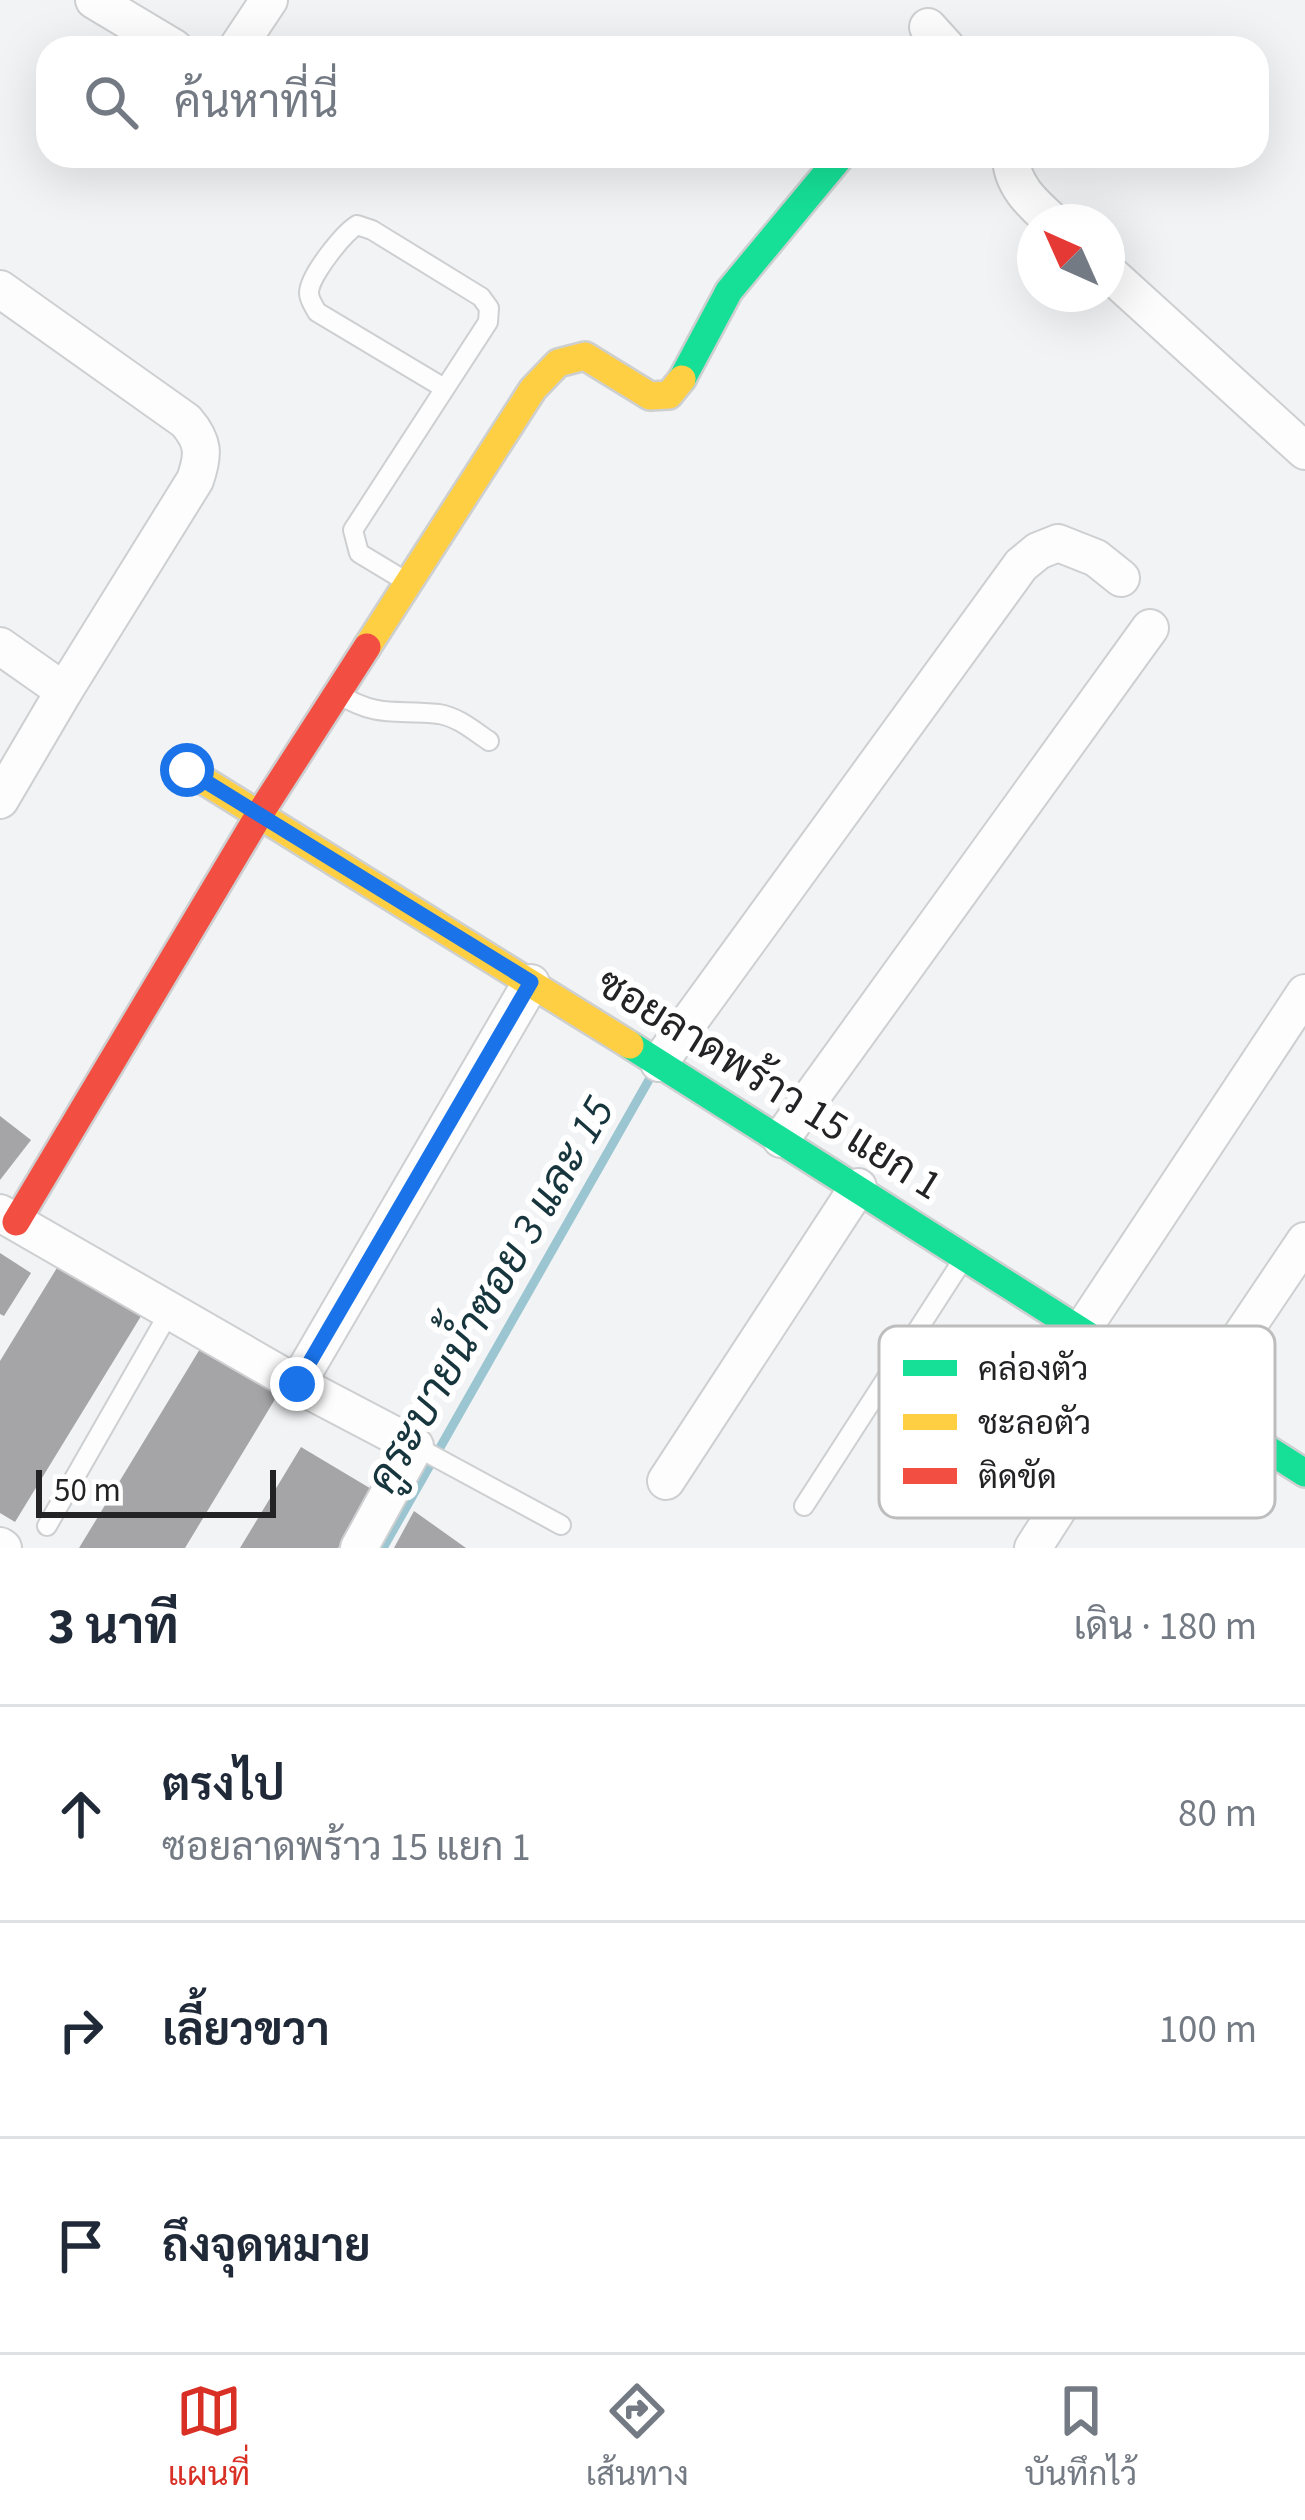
<!DOCTYPE html>
<html lang="th">
<head>
<meta charset="utf-8">
<style>
  :root { --surface:#fff; --page:#f2f2f3; --text:#1f2937; --muted:#747a83; --line:#e0e1e3; --accent:#d93025 }
  body { margin:0; font-family:"Source Sans 3",Sarabun,sans-serif; background:var(--page); color:var(--text) }
  .compass { position:absolute; left:1017px; top:204px; width:108px; height:108px; border-radius:50%; background:var(--surface); box-shadow:0 12px 48px #0002; rotate:315deg }
  .scale { position:absolute; left:36px; bottom:30px; width:240px; box-sizing:border-box; padding-left:12px; border:6px solid #232325; border-top:0; font-size:33px; line-height:42px; white-space:nowrap; color:#232325; -webkit-text-stroke:9px #fff; paint-order:stroke }
  .stop { position:absolute; width:36px; height:36px; margin:-27px; border:9px solid #1a73e8; border-radius:50%; background:#fff }
  .stop.end { background:#1a73e8; border-color:#fff; box-shadow:0 3px 12px #0008 }
  .list { margin:0; padding:0; list-style:none }
  h2 { display:flex; justify-content:space-between; align-items:center; height:156px; margin:0; padding:0 48px; font-size:51px }
  h2 small { font-size:39px; font-weight:400; color:var(--muted) }
  .list li { display:grid; grid-template-columns:78px 1fr auto; gap:36px; align-items:center; box-sizing:border-box; height:216px; padding:0 48px; border-top:3px solid var(--line) }
  .list b { display:block; font-size:45px; white-space:nowrap }
  .list p { margin:0; font-size:39px; white-space:nowrap; color:var(--muted) }
  .list em { font-size:39px; font-style:normal; color:var(--muted) }
  .icon { flex:none; width:66px; height:66px; fill:none; stroke:currentColor; stroke-width:2; stroke-linecap:round; stroke-linejoin:round }
  .map { position:relative; flex:none; width:1305px; height:1548px; overflow:hidden }
  .search { position:absolute; background:var(--surface); box-shadow:0 12px 48px #0002; left:36px; right:36px; top:36px; height:132px; display:flex; align-items:center; gap:30px; box-sizing:border-box; padding:0 42px; border-radius:36px; color:var(--muted); font-size:45px }
  .sheet { height:804px; background:var(--surface) }
  nav { display:flex; justify-content:space-around; align-items:center; box-sizing:border-box; height:168px; border-top:3px solid var(--line); background:var(--surface); font-size:33px; color:var(--muted) }
  nav a { display:grid; justify-items:center; gap:6px }
  nav .on { color:var(--accent) }
  .map>svg:first-child { display:block }
  .lines { fill:none; stroke-linecap:round; stroke-linejoin:round }
  .stream { stroke:#9bc6d1; stroke-width:9 }
  .building { fill:#a5a5a7 }
  .lane-casing { stroke:#cecfd0; stroke-width:22 }
  .street-casing { stroke:#cecfd0; stroke-width:40 }
  .fast-casing { stroke:#cecfd0; stroke-width:32 }
  .slow-casing { stroke:#cecfd0; stroke-width:32 }
  .jam-casing { stroke:#cecfd0; stroke-width:32 }
  .lane { stroke:#fdfdfe; stroke-width:18 }
  .street { stroke:#fdfdfe; stroke-width:36 }
  .fast { stroke:#16e098; stroke-width:27 }
  .slow { stroke:#ffcf43; stroke-width:27 }
  .jam { stroke:#f24e42; stroke-width:27 }
  .route { stroke:#1a73e8; stroke-width:15 }
  .labels { text-anchor:middle; stroke-width:12; stroke-linejoin:round; paint-order:stroke }
  .street-label { font-size:42px; fill:#232325; stroke:#fff }
  .water-label { font-size:45px; font-style:italic; fill:#17353d; stroke:#fff }
  .key { fill:#fff; stroke:#bdbdbe; stroke-width:3 }
  .key-label { font-size:33px; fill:#232325 }
</style>
</head>
<body>
<div class="map">
<svg width="1305" height="1548" viewBox="0 0 1305 1548">
  <rect width="100%" height="100%" fill="#f2f3f5"/>
  <g class="lines">
    <!-- stream -->
    <polyline class="stream" points="383,1548 650,1078"/>
  </g>
  <!-- building -->
  <g class="building">
    <polygon points="0,1116 31,1140 0,1180"/>
    <polygon points="0,1253 31,1273 4,1316 0,1314"/>
    <polygon points="63,1258 146,1308 15,1522 0,1513 0,1361"/>
    <polygon points="206,1339 283,1386 185,1548 79,1548"/>
    <polygon points="301,1447 373,1490 338,1548 240,1548"/>
    <polygon points="414,1511 466,1548 394,1548"/>
  </g>
  <g class="lines">
    <defs>
      <g id="lane">
        <path d="M407 582 359 553 353 530 488 322 489 308 481 297 372 230 357 225C343 234 309 276 309 293 309 300 314 306 317 312L444 388"/>
        <path d="M338 694C380 719 395 709 439 714 458 717 474 731 489 741"/>
        <polyline points="415,1446 561,1525"/>
        <polyline points="804,1506 964,1258"/>
        <polyline points="47,1526 170,1311"/>
      </g>
      <g id="street">
        <polyline points="94,0 174,48"/>
        <polyline points="928,27 947,48"/>
        <polyline points="237,48 269,0"/>
        <path d="M1011 156C1011 185 1033 204 1053 222"/>
        <polyline points="1107,271 1305,451"/>
        <path d="M0 289 186 421C204 442 204 454 195 480L64 691"/>
        <polyline points="0,646 64,691 0,800"/>
        <polyline points="659,1063 1021,565 1038,551 1058,543 1096,558 1121,578"/>
        <polyline points="781,1139 1150,628"/>
        <polyline points="0,1213 297,1384 415,1446 359,1548"/>
        <polyline points="1082,1330 1305,993"/>
        <polyline points="297,1384 531,983"/>
        <polyline points="1196,1403 1305,1241"/>
        <polyline points="666,1481 858,1187"/>
        <polyline points="0,1546 3,1548"/>
        <polyline points="1033,1548 1146,1371"/>
      </g>
      <g id="fast">
        <polyline points="682,379 729,291 841,156"/>
        <polyline points="630,1045 1305,1473"/>
      </g>
      <g id="slow">
        <polyline points="367,647 533,389 558,363 585,356 650,396 669,395 682,379"/>
        <polyline points="187,770 630,1045"/>
      </g>
      <polyline id="jam" points="16,1222 259,815 367,647"/>
    </defs>
    <!-- lane casing -->
    <use href="#lane" class="lane-casing"/>
    <!-- street casing -->
    <use href="#street" class="street-casing"/>
    <!-- fast casing -->
    <use href="#fast" class="fast-casing"/>
    <!-- slow casing -->
    <use href="#slow" class="slow-casing"/>
    <!-- jam casing -->
    <use href="#jam" class="jam-casing"/>
    <!-- lane -->
    <use href="#lane" class="lane"/>
    <!-- street -->
    <use href="#street" class="street"/>
    <!-- fast -->
    <use href="#fast" class="fast"/>
    <!-- slow -->
    <use href="#slow" class="slow"/>
    <!-- jam -->
    <use href="#jam" class="jam"/>
  </g>
  <g class="lines">
    <!-- route -->
    <polyline class="route" points="187,770 531,982 297,1384"/>
  </g>
  <g class="labels">
    <!-- street labels -->
    <g class="street-label">
      <text transform="translate(770 1083) rotate(32)" y="15">ซอยลาดพร้าว 15 แยก 1</text>
    </g>
    <!-- water labels -->
    <g class="water-label">
      <text transform="translate(489 1294) rotate(-60)" y="16">คูระบายน้ำซอย 3 และ 15</text>
    </g>
  </g>
  <!-- legend -->
  <rect x="879" y="1326" width="396" height="192" rx="18" class="key"/>
  <rect x="903" y="1360" width="54" height="16" fill="#16e098"/>
  <rect x="903" y="1414" width="54" height="16" fill="#ffcf43"/>
  <rect x="903" y="1468" width="54" height="16" fill="#f24e42"/>
  <g class="key-label">
    <text x="978" y="1380">คล่องตัว</text>
    <text x="978" y="1434">ชะลอตัว</text>
    <text x="978" y="1488">ติดขัด</text>
  </g>
</svg>
<svg class="compass" viewBox="-18 -18 36 36"><path d="M0-13l5 13h-10z" fill="#e53935"/><path d="M0 13l5-13h-10z" fill="#747a83"/></svg>
<div class="scale">50 m</div>
<div class="stop" style="left:187px;top:770px"></div>
<div class="stop end" style="left:297px;top:1384px"></div>
<div class="search"><svg class="icon" aria-label="search" viewBox="0 0 24 24"><circle cx="10" cy="10" r="6"/><path d="M15 15l6 6"/></svg>ค้นหาที่นี่</div>
</div>
<section class="sheet">
<h2>3 นาที<small>เดิน · 180 m</small></h2>
<ul class="list">
<li><svg class="icon" aria-label="ahead" viewBox="0 0 24 24"><path d="M12 20V5M6 11l6-6 6 6"/></svg><div><b>ตรงไป</b><p>ซอยลาดพร้าว 15 แยก 1</p></div><em>80 m</em></li>
<li><svg class="icon" aria-label="right" viewBox="0 0 24 24"><path d="M7 20v-9h11M14 6l5 5-5 5"/></svg><div><b>เลี้ยวขวา</b></div><em>100 m</em></li>
<li><svg class="icon" aria-label="arrive" viewBox="0 0 24 24"><path d="M6 21V4h12l-3 4 3 4H6"/></svg><div><b>ถึงจุดหมาย</b></div></li>
</ul>
</section>
<nav>
<a class="on"><svg class="icon" aria-label="map" viewBox="0 0 24 24"><path d="M3 6l6-2 6 2 6-2v14l-6 2-6-2-6 2zM9 4v14M15 6v14"/></svg>แผนที่</a>
<a><svg class="icon" aria-label="directions" viewBox="0 0 24 24"><path d="M12 3l9 9-9 9-9-9zM9 14v-3h6M13 9l2 2-2 2"/></svg>เส้นทาง</a>
<a><svg class="icon" aria-label="saved" viewBox="0 0 24 24"><path d="M7 4h10v16l-5-4-5 4z"/></svg>บันทึกไว้</a>
</nav>
</body>
</html>
